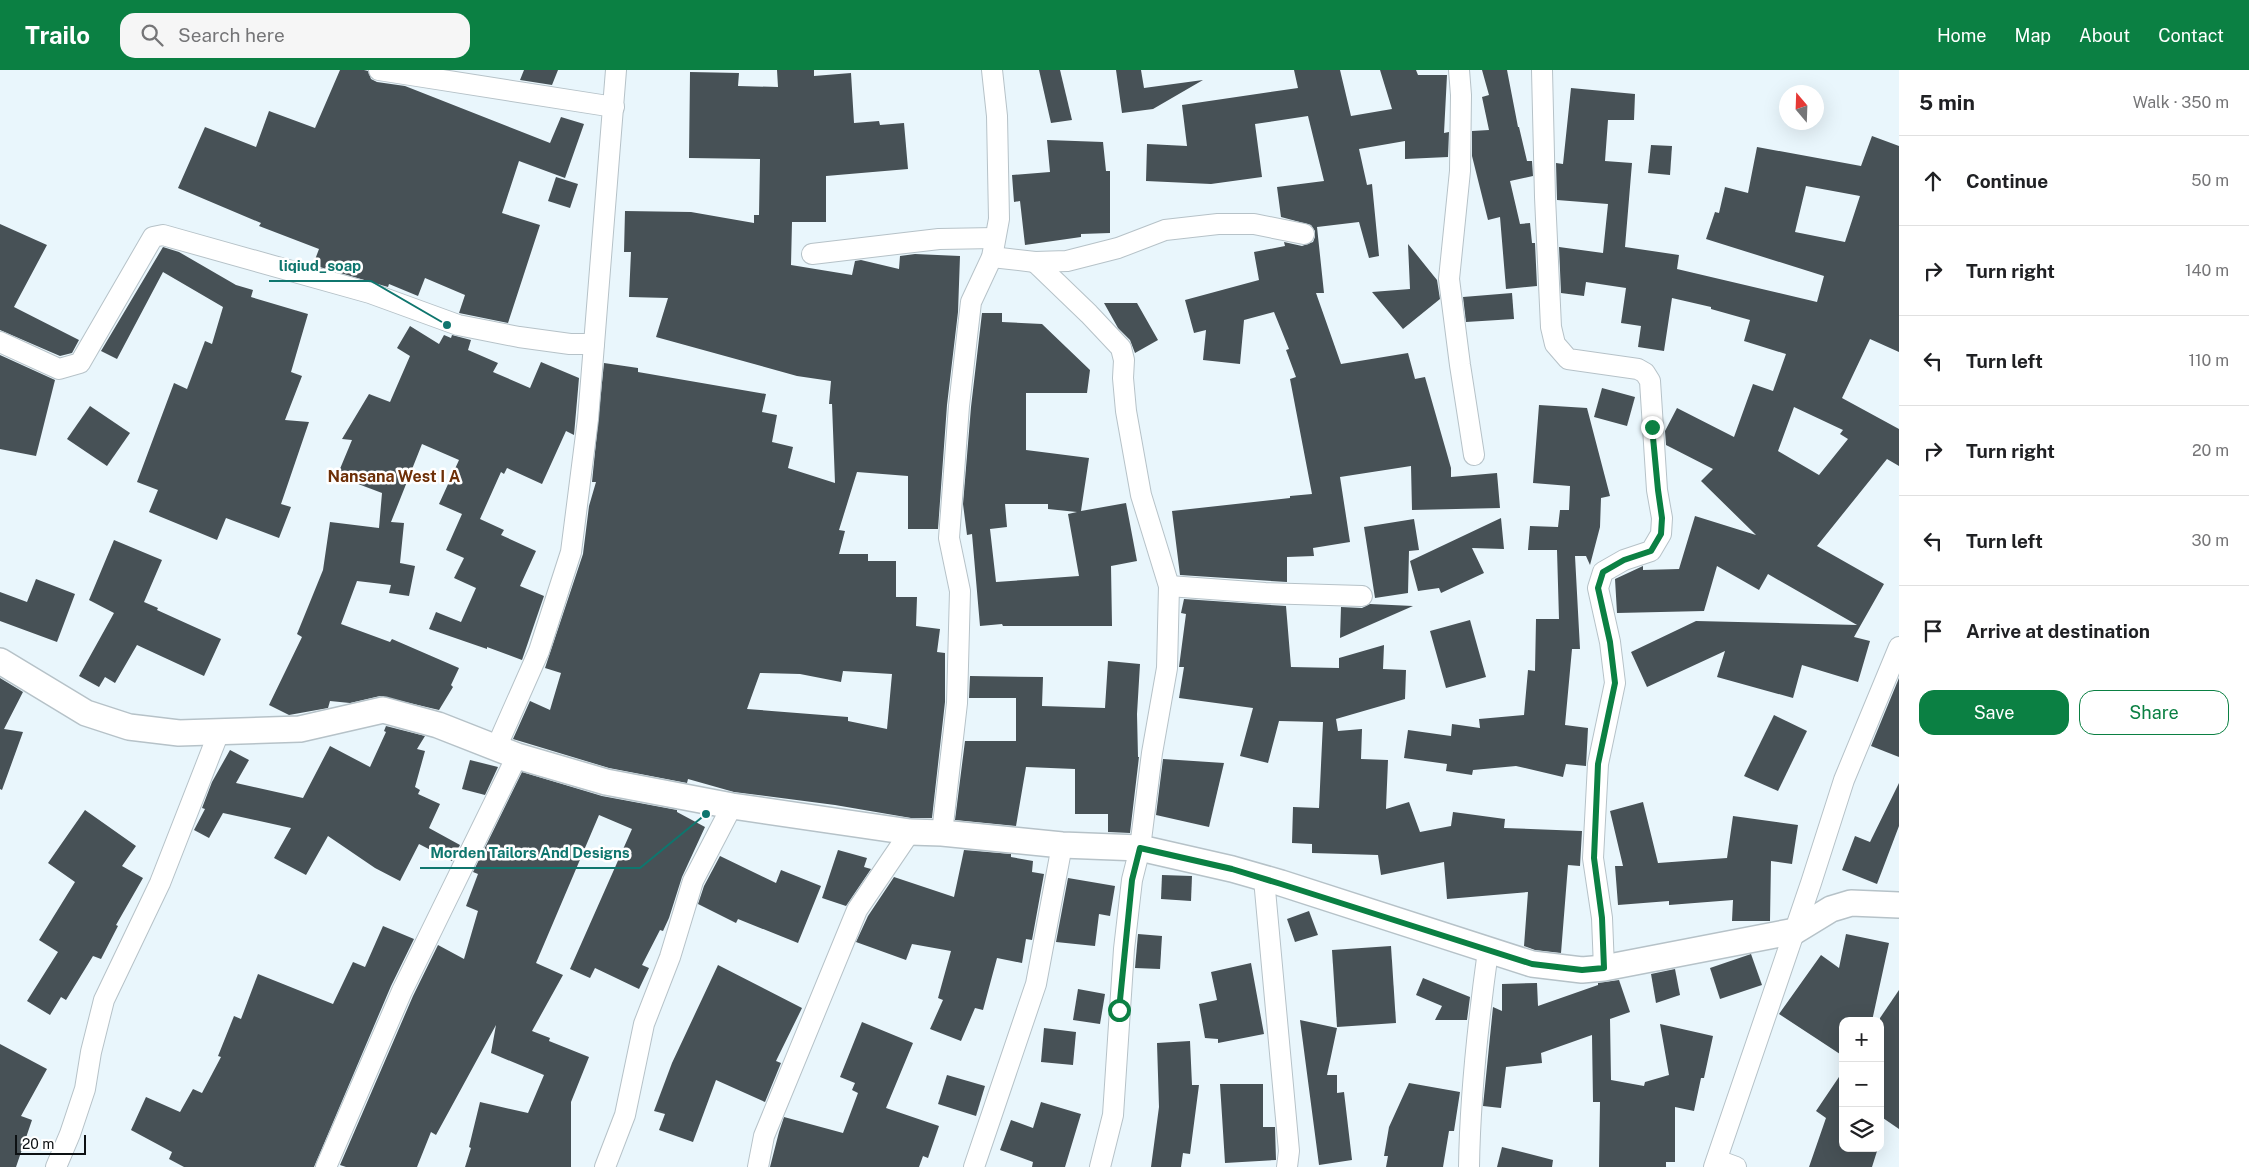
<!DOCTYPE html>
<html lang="en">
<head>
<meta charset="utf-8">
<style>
  :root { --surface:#fff; --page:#f6f6f6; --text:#202124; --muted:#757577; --line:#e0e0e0; --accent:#0b8043 }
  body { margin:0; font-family:"Public Sans",sans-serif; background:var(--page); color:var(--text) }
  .controls { position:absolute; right:15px; bottom:15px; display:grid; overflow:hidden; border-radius:10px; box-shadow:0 5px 20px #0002 }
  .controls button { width:45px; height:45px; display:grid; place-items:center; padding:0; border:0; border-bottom:1px solid var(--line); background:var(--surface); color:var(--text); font:25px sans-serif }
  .compass { position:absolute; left:1779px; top:15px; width:45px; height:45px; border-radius:50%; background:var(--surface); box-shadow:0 5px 20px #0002; rotate:341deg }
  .scale { position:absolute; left:15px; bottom:12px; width:71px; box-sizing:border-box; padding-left:5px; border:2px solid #0d1113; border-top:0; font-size:14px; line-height:18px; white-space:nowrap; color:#0d1113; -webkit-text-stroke:4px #fff; paint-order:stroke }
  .stop { position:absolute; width:15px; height:15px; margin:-11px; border:4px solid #0b8043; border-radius:50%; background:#fff }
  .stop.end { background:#0b8043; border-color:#fff; box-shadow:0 1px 5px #0008 }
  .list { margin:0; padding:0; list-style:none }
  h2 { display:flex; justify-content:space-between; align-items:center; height:65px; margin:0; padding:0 20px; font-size:21px }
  h2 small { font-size:16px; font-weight:400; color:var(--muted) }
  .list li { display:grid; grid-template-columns:32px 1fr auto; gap:15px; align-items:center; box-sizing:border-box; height:90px; padding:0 20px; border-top:1px solid var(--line) }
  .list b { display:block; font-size:19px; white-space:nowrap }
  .list em { font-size:16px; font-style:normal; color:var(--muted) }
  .actions { display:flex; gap:10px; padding:15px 20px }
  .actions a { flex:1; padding:11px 0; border:1px solid var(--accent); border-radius:15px; text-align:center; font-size:18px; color:var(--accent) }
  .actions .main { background:var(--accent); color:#fff }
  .icon { flex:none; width:28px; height:28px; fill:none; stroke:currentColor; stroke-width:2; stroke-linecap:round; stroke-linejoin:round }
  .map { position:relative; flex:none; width:1899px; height:1097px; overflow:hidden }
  header { display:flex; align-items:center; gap:30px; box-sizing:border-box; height:70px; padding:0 25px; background:var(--accent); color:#fff }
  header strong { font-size:24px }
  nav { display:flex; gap:28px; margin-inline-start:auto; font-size:18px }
  .search { width:350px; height:45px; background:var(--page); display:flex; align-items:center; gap:12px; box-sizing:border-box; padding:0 18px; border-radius:15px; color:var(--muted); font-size:19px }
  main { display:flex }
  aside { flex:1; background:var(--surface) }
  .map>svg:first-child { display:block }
  .building { fill:#475156; fill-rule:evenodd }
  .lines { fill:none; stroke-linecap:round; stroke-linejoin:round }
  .minor-casing { stroke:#b6c2c8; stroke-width:22 }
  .tertiary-casing { stroke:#b6c2c8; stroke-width:28 }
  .minor { stroke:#fff; stroke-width:20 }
  .tertiary { stroke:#fff; stroke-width:25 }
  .route { stroke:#0b8043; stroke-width:6 }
  .labels { text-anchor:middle; stroke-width:5; stroke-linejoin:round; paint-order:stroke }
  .quarter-label { font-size:16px; font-weight:bold; fill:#6d2f07; stroke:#fff }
  .leader { fill:none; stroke:#0f766e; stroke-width:2 }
  .callout-dot { fill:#0f766e; stroke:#fff; stroke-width:2 }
  .callout-label { font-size:15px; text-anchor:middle; font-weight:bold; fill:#0f766e; stroke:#fff; stroke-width:5; stroke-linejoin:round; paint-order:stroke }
</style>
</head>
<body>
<header>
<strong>Trailo</strong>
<div class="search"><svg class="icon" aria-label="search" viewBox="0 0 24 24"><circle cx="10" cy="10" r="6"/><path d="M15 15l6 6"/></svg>Search here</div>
<nav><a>Home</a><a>Map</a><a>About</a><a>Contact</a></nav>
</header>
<main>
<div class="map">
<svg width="1899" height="1097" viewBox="0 0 1899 1097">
  <rect width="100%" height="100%" fill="#e9f6fc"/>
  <!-- building -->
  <g class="building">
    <polygon points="340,0 364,0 368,1 371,9 377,12 405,16 550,73 561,47 584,54 565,108 519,91 502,143 540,155 508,253 459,243 465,225 425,208 418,226 389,214 388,217 313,195 319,179 259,156 261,153 178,118 205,57 256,77 269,41 315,58"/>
    <polygon points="524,0 558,0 552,15 520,10"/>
    <path d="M777 0H814V6L851 3 854 53 879 51 880 55 904 53 908 99 826 106V152H792L791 195 852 205 855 191 861 190 899 199 900 186 915 184 960 186 958 242 947 335 938 459H908V406L857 402 839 460 845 461 839 484H868V491H896V527H917L916 556 940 559 937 582 945 583V632L932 748H911L835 735 734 722 688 709 687 713 609 698 513 669 530 631 550 640 561 603 545 598 583 484 589 436 596 412H592L604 293 638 298V302L766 324 762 342 777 345 772 372 793 377 788 398 835 413 832 334H829L831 311 797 306 656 267 668 228 629 227 631 182H624L625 141 691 142 754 153V145H759L760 89 689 88 690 2 739 3 738 16 778 17ZM843 601 892 604 887 659 848 651V647L747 639 760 603 800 604 841 612Z"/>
    <polygon points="1039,0 1060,0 1072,50 1051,53"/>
    <polygon points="1116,0 1141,0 1144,18 1203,10 1153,39 1122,43"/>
    <polygon points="1294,0 1340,0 1351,46 1392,39 1380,0 1416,0 1418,5 1447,5 1444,63 1449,62 1448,87 1405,89 1405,71 1359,79 1367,115 1372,114 1379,186 1369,188 1359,152 1317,157 1324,223 1316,223 1341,294 1408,283 1415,309 1425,307 1451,398 1451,407 1497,403 1500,438 1412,440 1411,396 1340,407 1350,472 1313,478 1314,486 1287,487 1287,512 1180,505 1172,441 1290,428 1290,426 1312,424 1290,309 1296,307 1286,280 1289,279 1274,242 1244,250 1240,294 1203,290 1206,260 1194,263 1185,230 1259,210 1254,182 1285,176 1284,172 1302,176 1313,172 1315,167 1315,161 1311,155 1281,147 1277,117 1324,111 1308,46 1255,54 1262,107 1211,114 1146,111 1147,74 1187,76 1182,35 1298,18"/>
    <polygon points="1482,0 1507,0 1518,57 1519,57 1527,91 1532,91 1533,106 1510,111 1520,154 1530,153 1532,173 1535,173 1537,216 1506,219 1500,147 1488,150 1472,86 1472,61 1489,60 1482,27 1489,25"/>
    <path d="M1571 18 1635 24 1634 50H1608L1605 91 1632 93 1625 177 1679 185 1677 199 1817 232 1824 206 1706 169 1715 142 1719 143 1725 117 1748 123 1757 77 1861 96 1872 66 1899 76V282L1870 269 1842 328 1899 359V396L1887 389 1817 476 1884 514 1854 567 1870 571 1858 612 1802 595 1793 628 1717 607 1725 581 1647 617 1631 582 1696 551 1857 555 1768 504 1759 520 1717 496 1704 541 1617 543 1615 509 1643 496V500L1679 499 1695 446 1756 465 1701 411 1713 399 1666 375 1665 361 1677 338 1734 367 1753 314 1773 321 1786 284 1744 271 1750 250 1711 239V237L1672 228 1664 281 1638 277 1641 256 1621 253 1626 218 1586 212 1584 226 1561 223 1559 177 1603 183 1608 134 1557 130 1556 93 1563 94ZM1806 116 1860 126 1845 172 1795 162ZM1794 337 1843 360 1840 364 1848 369 1819 405 1778 381Z"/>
    <polygon points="1047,70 1103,72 1106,101 1110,101 1110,163 1081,164 1081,167 1025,175 1020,131 1014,132 1012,105 1050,102"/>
    <polygon points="1651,75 1672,76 1670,105 1648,103"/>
    <polygon points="556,107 578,114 570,138 548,131"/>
    <polygon points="0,154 47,175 14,237 79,270 72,283 60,286 0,260"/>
    <polygon points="1408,174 1437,210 1440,229 1403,259 1372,222 1410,219"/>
    <polygon points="163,177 179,182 236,215 253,220 251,227 308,244 291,302 302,306 285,350 309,352 281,434 291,437 279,468 226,448 217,470 149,442 158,420 137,412 174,313 187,319 205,271 212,274 223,237 163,202 117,289 101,281"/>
    <polygon points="1512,223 1514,249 1466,252 1463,227"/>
    <polygon points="1104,233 1137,233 1158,270 1135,283 1130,270 1118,258"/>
    <path d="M982 243H1002V252L1042 254 1090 300 1087 323H1026V380L1089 388 1081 441 1126 433 1137 491 1111 496 1112 556H1003L1002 554 980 556 972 464 967 465 963 434 971 337ZM1005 434H1048V439L1077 442 1068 444 1079 506 996 512 990 459 1007 457Z"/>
    <polygon points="410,256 439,274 444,265 451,268 452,265 471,270 468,280 498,293 493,302 530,318 541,292 579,308 574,365 566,361 542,414 507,398 504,404 501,402 480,449 504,460 501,465 536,481 520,516 544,526 522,590 487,577 487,579 429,559 436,542 461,552 476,518 454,508 464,488 446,480 462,444 439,434 459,390 422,374 391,452 404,453 400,493 415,496 409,526 389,523 391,515 357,511 341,554 390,572 392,569 459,598 451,615 453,617 439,640 380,626 350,633 330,631 328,638 289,645 269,635 302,567 297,564 323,500 330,452 379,458 382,423 337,406 352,370 342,369 369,324 390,332 410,286 397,278"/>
    <polygon points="0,285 55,310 36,386 0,379"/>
    <polygon points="1602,318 1635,327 1627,356 1594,347"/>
    <polygon points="1539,335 1587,338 1610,426 1601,428 1600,457 1590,495 1586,486 1575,486 1580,579 1572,579 1565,655 1588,658 1586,696 1566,694 1563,707 1516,696 1473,700 1472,705 1446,701 1447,694 1404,688 1408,660 1451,666 1452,654 1480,658 1479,649 1524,645 1528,600 1535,601 1536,549 1559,549 1557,480 1528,480 1530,456 1558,457 1560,440 1569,440 1570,416 1533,413"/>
    <polygon points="90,336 130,363 107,396 67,369"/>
    <polygon points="1501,448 1504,479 1472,478 1484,503 1441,523 1439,518 1418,521 1410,491"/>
    <polygon points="1414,449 1419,480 1409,481 1408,523 1375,528 1364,457"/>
    <polygon points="114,470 162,490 144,532 158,538 157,540 221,569 204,606 137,575 115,613 105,607 99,617 79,606 114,543 89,530"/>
    <polygon points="36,509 75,524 57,572 0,551 0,522 27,532"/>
    <polygon points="1184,529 1286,536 1291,597 1339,598 1339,588 1384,575 1383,599 1406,600 1405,629 1336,649 1338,661 1362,659 1361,689 1388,690 1386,739 1409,732 1420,762 1451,756 1453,742 1505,749 1504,758 1582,761 1580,796 1568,795 1561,883 1535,880 1524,876 1528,822 1447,829 1444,792 1381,805 1378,785 1312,783 1312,774 1292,773 1293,737 1319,738 1323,652 1279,651 1268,693 1240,686 1253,638 1179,628 1184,597 1179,597 1186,544 1181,543"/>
    <polygon points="1370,534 1413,536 1340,568 1341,537 1362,538"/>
    <polygon points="1470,550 1486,607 1446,618 1430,561"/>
    <polygon points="1108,591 1140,594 1137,644 1138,687 1139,687 1130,763 1108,762 1108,744 1075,744 1075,699 1026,697 1016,756 955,750 965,671 1016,671 1016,628 969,628 970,606 1043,607 1042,636 1105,638"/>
    <polygon points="0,608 23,622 4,659 23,662 2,720 0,719"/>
    <polygon points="1899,608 1899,687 1871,676"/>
    <polygon points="1774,645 1807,661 1778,721 1744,706"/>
    <polygon points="386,656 425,666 417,679 425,681 415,717 420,720 418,724 440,734 429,758 460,775 452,791 419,774 400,811 375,798 328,766 306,805 274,788 291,758 223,743 209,768 194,760 205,739 202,738 212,712 230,680 249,690 236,713 303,728 330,676 370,697 386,662 384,661"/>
    <polygon points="1163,689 1224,693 1209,757 1156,745"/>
    <polygon points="470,690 498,697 485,725 462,719"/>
    <polygon points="522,702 602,726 677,740 677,742 705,757 682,807 669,848 663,861 660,860 642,895 649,898 639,919 595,898 590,908 570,899 632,759 599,745 536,893 563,905 532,961 550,968 549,971 589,987 571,1032 571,1097 465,1097 471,1078 469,1077 480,1032 528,1043 544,1005 491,983 496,955 436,1065 431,1062 417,1097 346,1097 340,1095 413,926 438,875 464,889 478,841 466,836 478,804 473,802"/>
    <polygon points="1899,713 1899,756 1877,814 1842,800 1855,766 1870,772"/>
    <polygon points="1643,732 1658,793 1727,788 1733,746 1798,755 1792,794 1771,791 1770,851 1732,851 1733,830 1669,835 1669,831 1618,835 1615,796 1623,796 1610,741"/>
    <polygon points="85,740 136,776 122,796 143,808 116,855 118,856 101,889 93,886 66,930 61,927 50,945 27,931 58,882 39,870 75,812 48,793"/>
    <polygon points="838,780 867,788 864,797 871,799 846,836 822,828"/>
    <polygon points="964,780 1011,784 1011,787 1033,791 1032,802 1044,804 1032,870 1026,869 1022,893 997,888 983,940 975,938 961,971 930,959 943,930 938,928 951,881 912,874 906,890 856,872 868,846 894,807 954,827"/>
    <polygon points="720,786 776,813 781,800 821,816 798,873 738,849 736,853 698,834 704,816"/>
    <polygon points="1162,805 1192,806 1191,831 1161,829"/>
    <polygon points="1068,808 1115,816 1110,846 1099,844 1095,876 1056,872"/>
    <polygon points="1309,841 1318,865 1295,872 1287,849"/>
    <polygon points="383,856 414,869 391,916 314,1097 184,1097 169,1089 172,1082 131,1060 146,1027 180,1042 193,1019 202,1023 221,987 218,986 234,946 241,949 258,904 333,934 353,892 365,897"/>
    <polygon points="1138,864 1162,866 1160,899 1135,898"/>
    <polygon points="1846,864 1889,873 1872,951 1843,951 1843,986 1779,944 1821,885 1839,898"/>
    <polygon points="1391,876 1396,953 1337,957 1332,880"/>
    <polygon points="1751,884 1762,915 1720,929 1710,898"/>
    <polygon points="1251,893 1264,964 1218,973 1218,969 1205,968 1199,934 1217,930 1211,902"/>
    <polygon points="718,895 802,938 776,991 781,993 765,1032 716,1010 693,1072 659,1060 665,1044 654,1041 672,993"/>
    <polygon points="1675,899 1680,925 1656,933 1651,904"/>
    <polygon points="1423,908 1470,927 1467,950 1435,950 1442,936 1416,925"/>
    <polygon points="1619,910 1630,942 1610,949 1611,1010 1644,1016 1645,1012 1669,1005 1660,954 1713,966 1704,1008 1701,1008 1694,1041 1675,1037 1675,1092 1666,1092 1666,1097 1599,1097 1600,1032 1593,1032 1592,965 1541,983 1542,993 1506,997 1501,1038 1483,1036 1493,937 1502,941 1502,914 1537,913 1538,936 1598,915 1598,913"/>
    <polygon points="1078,919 1105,924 1100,954 1073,950"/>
    <polygon points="1899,920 1899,1059 1880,1046 1880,948"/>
    <polygon points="1300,950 1337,958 1327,1005 1337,1005 1337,1023 1344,1022 1352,1090 1319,1095"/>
    <polygon points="862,952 913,973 886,1038 939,1056 928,1088 923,1086 919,1097 770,1097 779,1062 784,1047 843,1063 858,1023 852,1020 855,1013 840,1007"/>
    <polygon points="1044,958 1076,962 1073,995 1041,992"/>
    <polygon points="1190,971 1192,1015 1199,1015 1190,1084 1183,1083 1181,1097 1151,1097 1159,1037 1157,973"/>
    <polygon points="0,974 47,999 21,1046 32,1050 16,1097 0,1097"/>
    <polygon points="1843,1001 1843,1078 1878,1078 1872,1097 1809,1097 1826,1048 1816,1041"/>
    <polygon points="947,1005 985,1016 976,1046 938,1034"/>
    <polygon points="1409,1013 1460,1022 1454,1061 1449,1061 1443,1097 1386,1097 1388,1086 1384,1086 1389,1057"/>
    <polygon points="1220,1014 1263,1014 1263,1057 1275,1057 1276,1090 1225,1093"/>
    <polygon points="1041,1032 1081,1044 1065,1097 1032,1097 1033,1092 1000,1080 1011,1050 1033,1058"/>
    <polygon points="1502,1077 1553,1090 1552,1097 1497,1097"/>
  </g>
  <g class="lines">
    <defs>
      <g id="minor">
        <polyline points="379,0 614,37"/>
        <polyline points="1459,0 1461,25 1460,101 1449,209 1460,295 1474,385"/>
        <polyline points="1542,0 1545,127 1551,257 1555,274 1568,289 1638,299 1645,303 1650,311 1657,420 1662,448 1661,464 1651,481 1624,490 1603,502 1598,518 1610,572 1615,613 1598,694 1593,788 1602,848 1604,898"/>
        <polyline points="812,184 939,169 995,168"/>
        <polyline points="992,187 1035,192 1067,191 1118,178 1165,160 1218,154 1254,154 1304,164"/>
        <polyline points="1035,192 1089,244 1121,278 1124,290 1123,308 1126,341 1141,425 1169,516 1167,598 1152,683 1140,778 1132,810 1124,879 1113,1045 1100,1097"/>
        <polyline points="0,272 59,299 80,293 153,167 163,165 370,223 458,255 519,267 570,274 594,274"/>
        <polyline points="1169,516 1265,523 1362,526"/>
        <polyline points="497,676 539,581 571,482 588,349 616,0"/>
        <polyline points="942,763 957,633 960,521 949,468 959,336 971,232 992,187 999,149 997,46 992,0"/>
        <polyline points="1264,809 1289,1081 1287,1097"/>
        <polyline points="1717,1090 1736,1097"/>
        <polyline points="56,1097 70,1064 85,1019 91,982 104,930 160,813 219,662"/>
        <polyline points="326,1097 402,921 517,686"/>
        <polyline points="605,1097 625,1045 644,954 670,887 693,811 732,736"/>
        <polyline points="758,1097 764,1066 857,840 910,762"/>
        <polyline points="974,1097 1036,914 1062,775"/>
        <path d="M1469 1097C1470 1024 1478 953 1488 881"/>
        <polyline points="1714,1097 1811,813 1844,710 1899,577"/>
      </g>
      <polyline id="tertiary" points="0,591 86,643 129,657 179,663 300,659 383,640 438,655 517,686 606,712 732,736 910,762 942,763 1062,775 1140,778 1232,799 1281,813 1532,894 1582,900 1604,898 1795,861 1831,839 1851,833 1899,835"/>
    </defs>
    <!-- minor casing -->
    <use href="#minor" class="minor-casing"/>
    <!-- tertiary casing -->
    <use href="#tertiary" class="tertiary-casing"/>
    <!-- minor -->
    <use href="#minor" class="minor"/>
    <!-- tertiary -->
    <use href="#tertiary" class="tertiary"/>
  </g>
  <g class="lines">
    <!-- route -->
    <polyline class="route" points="1119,940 1132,810 1140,778 1232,799 1281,814 1532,894 1582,900 1604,898 1602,848 1594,788 1598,694 1615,613 1610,572 1598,518 1603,502 1624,490 1651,481 1661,464 1662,448 1658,420 1652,357"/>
  </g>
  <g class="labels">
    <!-- quarter labels -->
    <g class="quarter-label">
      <text x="394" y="412">Nansana West I A</text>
    </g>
  </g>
  <!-- callouts -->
  <path class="leader" d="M447 255L371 211H269M706 744L640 798H420"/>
  <g class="callout-dot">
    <circle cx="447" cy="255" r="5"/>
    <circle cx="706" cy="744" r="5"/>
  </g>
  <g class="callout-label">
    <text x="320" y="201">liqiud_soap</text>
    <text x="530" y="788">Morden Tailors And Designs</text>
  </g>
</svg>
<div class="controls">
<button>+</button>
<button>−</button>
<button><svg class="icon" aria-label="layers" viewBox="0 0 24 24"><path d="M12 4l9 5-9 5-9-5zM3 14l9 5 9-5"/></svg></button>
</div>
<svg class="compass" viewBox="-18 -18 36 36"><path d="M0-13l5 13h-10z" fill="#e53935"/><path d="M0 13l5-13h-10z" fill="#757577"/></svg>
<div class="scale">20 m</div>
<div class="stop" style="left:1119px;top:940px"></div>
<div class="stop end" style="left:1652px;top:357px"></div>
</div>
<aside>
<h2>5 min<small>Walk · 350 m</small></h2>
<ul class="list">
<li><svg class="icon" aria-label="ahead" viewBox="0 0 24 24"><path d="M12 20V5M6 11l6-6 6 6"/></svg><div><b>Continue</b></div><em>50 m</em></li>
<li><svg class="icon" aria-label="right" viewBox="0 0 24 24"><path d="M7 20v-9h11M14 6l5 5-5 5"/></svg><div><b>Turn right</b></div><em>140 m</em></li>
<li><svg class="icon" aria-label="left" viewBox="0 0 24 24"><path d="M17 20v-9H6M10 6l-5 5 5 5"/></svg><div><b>Turn left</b></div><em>110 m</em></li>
<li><svg class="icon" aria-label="right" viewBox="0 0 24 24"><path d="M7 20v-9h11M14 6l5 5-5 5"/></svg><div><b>Turn right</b></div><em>20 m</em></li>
<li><svg class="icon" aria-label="left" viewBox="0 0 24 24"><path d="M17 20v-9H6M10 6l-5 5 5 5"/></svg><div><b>Turn left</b></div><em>30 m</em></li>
<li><svg class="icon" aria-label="arrive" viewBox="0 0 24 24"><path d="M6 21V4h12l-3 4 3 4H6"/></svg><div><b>Arrive at destination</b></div></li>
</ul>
<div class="actions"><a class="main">Save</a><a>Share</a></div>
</aside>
</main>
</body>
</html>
